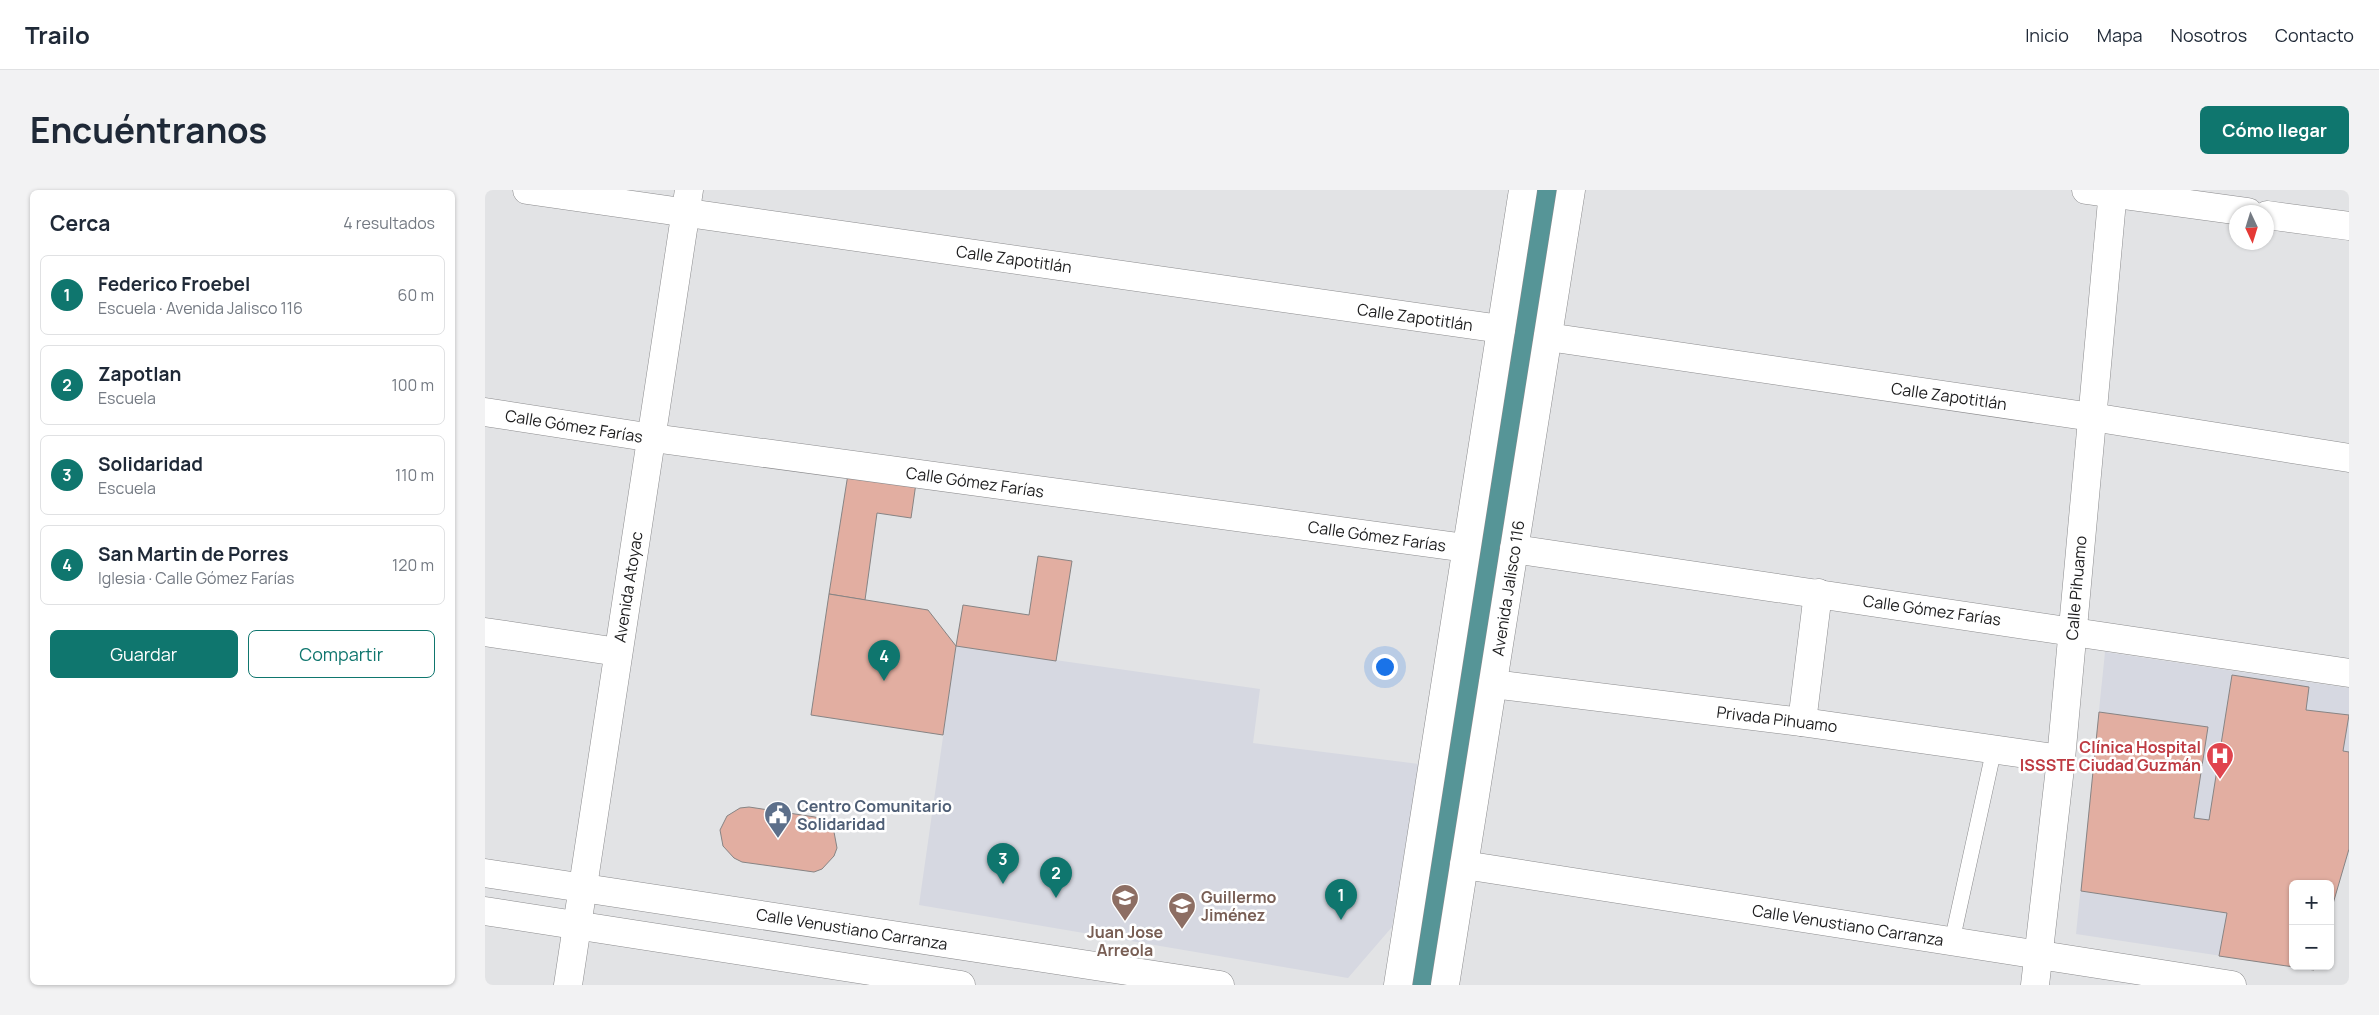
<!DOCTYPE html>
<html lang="es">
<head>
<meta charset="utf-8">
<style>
  :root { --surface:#fff; --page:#f2f2f3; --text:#1f2937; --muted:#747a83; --line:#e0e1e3; --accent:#0f766e }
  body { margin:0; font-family:Manrope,sans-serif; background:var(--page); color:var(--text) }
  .controls { position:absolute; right:15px; bottom:15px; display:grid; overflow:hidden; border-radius:8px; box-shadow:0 1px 4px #0004 }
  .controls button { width:45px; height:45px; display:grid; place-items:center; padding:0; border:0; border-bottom:1px solid var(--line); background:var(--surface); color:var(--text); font:25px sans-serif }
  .compass { position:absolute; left:1744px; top:15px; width:45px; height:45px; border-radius:50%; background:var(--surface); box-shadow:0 1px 4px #0004; rotate:176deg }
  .you { position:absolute; left:899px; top:476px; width:18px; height:18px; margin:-12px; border:4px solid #fff; border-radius:50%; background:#1a73e8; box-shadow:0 0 0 8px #1a73e833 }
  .badge { display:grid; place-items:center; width:32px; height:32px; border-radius:50%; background:var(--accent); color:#fff; font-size:16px; font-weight:700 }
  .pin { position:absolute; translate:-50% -41px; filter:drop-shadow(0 1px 2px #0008) }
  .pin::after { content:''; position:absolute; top:26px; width:18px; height:15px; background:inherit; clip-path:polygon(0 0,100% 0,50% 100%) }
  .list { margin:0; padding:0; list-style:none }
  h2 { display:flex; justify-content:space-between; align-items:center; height:65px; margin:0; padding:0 20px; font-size:21px }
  h2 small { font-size:16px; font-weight:400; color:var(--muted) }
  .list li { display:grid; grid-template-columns:32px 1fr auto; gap:15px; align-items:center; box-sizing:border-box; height:80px; margin:0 10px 10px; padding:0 10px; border:1px solid var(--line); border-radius:8px }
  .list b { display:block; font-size:19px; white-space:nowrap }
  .list p { margin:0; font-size:16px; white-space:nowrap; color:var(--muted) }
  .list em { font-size:16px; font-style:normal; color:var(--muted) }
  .actions { display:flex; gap:10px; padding:15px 20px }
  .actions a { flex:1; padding:11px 0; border:1px solid var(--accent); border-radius:8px; text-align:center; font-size:18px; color:var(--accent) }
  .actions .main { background:var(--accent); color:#fff }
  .map { position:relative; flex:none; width:1864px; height:795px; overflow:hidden; border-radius:8px }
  header { display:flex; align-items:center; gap:30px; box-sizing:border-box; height:70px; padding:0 25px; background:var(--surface); border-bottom:1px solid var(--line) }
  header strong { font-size:24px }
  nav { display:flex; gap:28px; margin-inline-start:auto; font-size:18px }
  .intro { display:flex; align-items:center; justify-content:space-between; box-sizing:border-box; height:120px; padding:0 30px }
  h1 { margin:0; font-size:35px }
  .button { padding:12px 22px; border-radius:8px; background:var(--accent); color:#fff; font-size:18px; font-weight:700 }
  main { display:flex; gap:30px; padding:0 30px }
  aside { flex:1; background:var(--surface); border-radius:8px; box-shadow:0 1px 4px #0004 }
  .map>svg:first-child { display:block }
  .built { fill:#d6d8e1 }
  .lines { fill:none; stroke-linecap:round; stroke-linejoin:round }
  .canal { stroke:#569597; stroke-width:29 }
  .building { fill:#e2aea1; stroke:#878484 }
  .service-casing { stroke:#8c8c8e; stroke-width:16 }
  .minor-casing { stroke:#8c8c8e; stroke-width:29 }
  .tertiary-casing { stroke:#8c8c8e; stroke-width:29 }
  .service { stroke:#fff; stroke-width:15 }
  .minor { stroke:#fff; stroke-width:28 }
  .tertiary { stroke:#fff; stroke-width:28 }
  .labels { text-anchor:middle; stroke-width:5; stroke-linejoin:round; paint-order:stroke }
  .street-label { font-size:16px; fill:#1d1d1e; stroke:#fff }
  .health-label { font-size:16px; font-weight:bold; fill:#be3a42; stroke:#fff; text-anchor:end }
  .service-label { font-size:16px; font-weight:bold; fill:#4e5e75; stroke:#fff; text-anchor:start }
  .education-label { font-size:16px; font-weight:bold; fill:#785e54; stroke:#fff; text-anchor:start }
</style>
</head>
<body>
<header>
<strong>Trailo</strong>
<nav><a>Inicio</a><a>Mapa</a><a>Nosotros</a><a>Contacto</a></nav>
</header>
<div class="intro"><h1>Encuéntranos</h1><a class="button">Cómo llegar</a></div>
<main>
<aside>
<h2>Cerca<small>4 resultados</small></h2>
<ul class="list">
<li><span class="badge">1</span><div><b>Federico Froebel</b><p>Escuela · Avenida Jalisco 116</p></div><em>60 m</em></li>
<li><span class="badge">2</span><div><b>Zapotlan</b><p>Escuela</p></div><em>100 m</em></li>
<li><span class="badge">3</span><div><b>Solidaridad</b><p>Escuela</p></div><em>110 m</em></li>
<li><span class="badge">4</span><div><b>San Martin de Porres</b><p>Iglesia · Calle Gómez Farías</p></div><em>120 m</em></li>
</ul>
<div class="actions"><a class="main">Guardar</a><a>Compartir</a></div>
</aside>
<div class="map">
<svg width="1864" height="795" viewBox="0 0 1864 795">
  <rect width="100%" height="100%" fill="#e2e3e5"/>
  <!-- built -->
  <g class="built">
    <polygon points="471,456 775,499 768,553 934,574 907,737 863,788 434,715"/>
    <polygon points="1620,462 1864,498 1864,659 1845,724 1845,694 1808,694 1808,776 1831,776 1829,780 1591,744"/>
  </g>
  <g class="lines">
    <!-- canal -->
    <polyline class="canal" points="938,795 1066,0"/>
  </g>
  <!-- building -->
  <g class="building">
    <polygon points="363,284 431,293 426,328 392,323 380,410 344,404"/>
    <polygon points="553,366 587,371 571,471 471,456 478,415 544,425"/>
    <polygon points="344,404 443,420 471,456 458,545 326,525"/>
    <polygon points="1747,485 1824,497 1821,520 1864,525 1858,561 1864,562 1864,659 1845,724 1845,694 1808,694 1808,776 1831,776 1829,780 1734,766 1742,723 1596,701 1614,522 1723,537 1709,628 1724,630"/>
    <polygon points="264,617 330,627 338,630 349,642 352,658 349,666 337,679 329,682 257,672 249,668 238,656 235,640 242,626 255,618"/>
  </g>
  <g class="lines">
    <defs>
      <polyline id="service" points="1467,751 1509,559"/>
      <g id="minor">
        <polyline points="42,0 1016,139"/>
        <polyline points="1601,0 1763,22"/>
        <polyline points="1782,25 1864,36"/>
        <polyline points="1063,147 1607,227 1864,268"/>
        <polyline points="0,222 168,248 981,358"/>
        <polyline points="1029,359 1864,483"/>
        <polyline points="0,442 133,462"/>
        <polyline points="1008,494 1317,532 1576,569"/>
        <polyline points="1317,532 1333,403"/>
        <polyline points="979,675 1747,795"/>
        <polyline points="0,683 735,795"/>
        <polyline points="0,721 476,795"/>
        <polyline points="83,795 204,0"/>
        <polyline points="1550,795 1576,569 1628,0"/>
      </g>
      <g id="tertiary">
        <polyline points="913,795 1038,0"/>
        <polyline points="960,795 1086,0"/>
      </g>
    </defs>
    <!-- service casing -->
    <use href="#service" class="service-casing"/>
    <!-- minor casing -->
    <use href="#minor" class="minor-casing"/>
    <!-- tertiary casing -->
    <use href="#tertiary" class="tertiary-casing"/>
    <!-- service -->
    <use href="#service" class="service"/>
    <!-- minor -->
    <use href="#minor" class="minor"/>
    <!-- tertiary -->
    <use href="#tertiary" class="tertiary"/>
  </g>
  <!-- icons -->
  <defs>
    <symbol id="hospital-pin" viewBox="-11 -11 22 30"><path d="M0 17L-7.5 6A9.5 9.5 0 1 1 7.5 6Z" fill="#e0444e" stroke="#fff"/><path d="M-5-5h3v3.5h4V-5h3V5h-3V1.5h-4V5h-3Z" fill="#fff"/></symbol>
    <symbol id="civic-pin" viewBox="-11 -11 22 30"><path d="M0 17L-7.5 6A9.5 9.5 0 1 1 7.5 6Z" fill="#5c6f8a" stroke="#fff"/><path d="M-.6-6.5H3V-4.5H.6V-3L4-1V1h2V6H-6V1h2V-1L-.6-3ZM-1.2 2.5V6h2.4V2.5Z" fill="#fff"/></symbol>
    <symbol id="school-pin" viewBox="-11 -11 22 30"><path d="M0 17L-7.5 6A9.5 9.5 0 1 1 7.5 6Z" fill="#8d6e63" stroke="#fff"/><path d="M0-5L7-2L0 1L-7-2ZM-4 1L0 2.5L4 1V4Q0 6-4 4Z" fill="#fff"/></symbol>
  </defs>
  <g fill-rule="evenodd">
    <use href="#hospital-pin" x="1719" y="550" width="32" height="43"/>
    <use href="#civic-pin" x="277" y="609" width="32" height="43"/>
    <use href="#school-pin" x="624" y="692" width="32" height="43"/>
    <use href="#school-pin" x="681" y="700" width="32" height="43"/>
  </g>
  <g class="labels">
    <!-- street labels -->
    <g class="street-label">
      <text transform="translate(529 69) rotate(8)" y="6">Calle Zapotitlán</text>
      <text transform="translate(930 127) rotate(8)" y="6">Calle Zapotitlán</text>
      <text transform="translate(1464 206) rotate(8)" y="6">Calle Zapotitlán</text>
      <text transform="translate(89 236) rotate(9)" y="6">Calle Gómez Farías</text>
      <text transform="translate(490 292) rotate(8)" y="6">Calle Gómez Farías</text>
      <text transform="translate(892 346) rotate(8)" y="6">Calle Gómez Farías</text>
      <text transform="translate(143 397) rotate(-81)" y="6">Avenida Atoyac</text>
      <text transform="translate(1023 398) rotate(-81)" y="6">Avenida Jalisco 116</text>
      <text transform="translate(1591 398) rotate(-85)" y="6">Calle Pihuamo</text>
      <text transform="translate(1447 420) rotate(8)" y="6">Calle Gómez Farías</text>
      <text transform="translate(1292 529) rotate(7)" y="6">Privada Pihuamo</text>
      <text transform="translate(1363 735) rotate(9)" y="6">Calle Venustiano Carranza</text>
      <text transform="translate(367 739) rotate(9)" y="6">Calle Venustiano Carranza</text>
    </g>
    <!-- health labels -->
    <g class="health-label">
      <text x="1716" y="563">Clínica Hospital<tspan x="1716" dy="18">ISSSTE Ciudad Guzmán</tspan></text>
    </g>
    <!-- service labels -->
    <g class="service-label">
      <text x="312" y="622">Centro Comunitario<tspan x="312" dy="18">Solidaridad</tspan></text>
    </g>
    <!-- education labels -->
    <g class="education-label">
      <text x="716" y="713">Guillermo<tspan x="716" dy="18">Jiménez</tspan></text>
      <text x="640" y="748" text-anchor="middle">Juan Jose<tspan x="640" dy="18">Arreola</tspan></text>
    </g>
  </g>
</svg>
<div class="controls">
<button>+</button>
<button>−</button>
</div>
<svg class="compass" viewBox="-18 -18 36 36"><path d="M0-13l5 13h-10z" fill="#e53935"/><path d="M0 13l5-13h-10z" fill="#747a83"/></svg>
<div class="you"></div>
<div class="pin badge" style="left:856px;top:730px">1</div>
<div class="pin badge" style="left:571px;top:708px">2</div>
<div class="pin badge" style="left:518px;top:694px">3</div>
<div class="pin badge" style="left:399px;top:491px">4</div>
</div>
</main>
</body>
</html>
